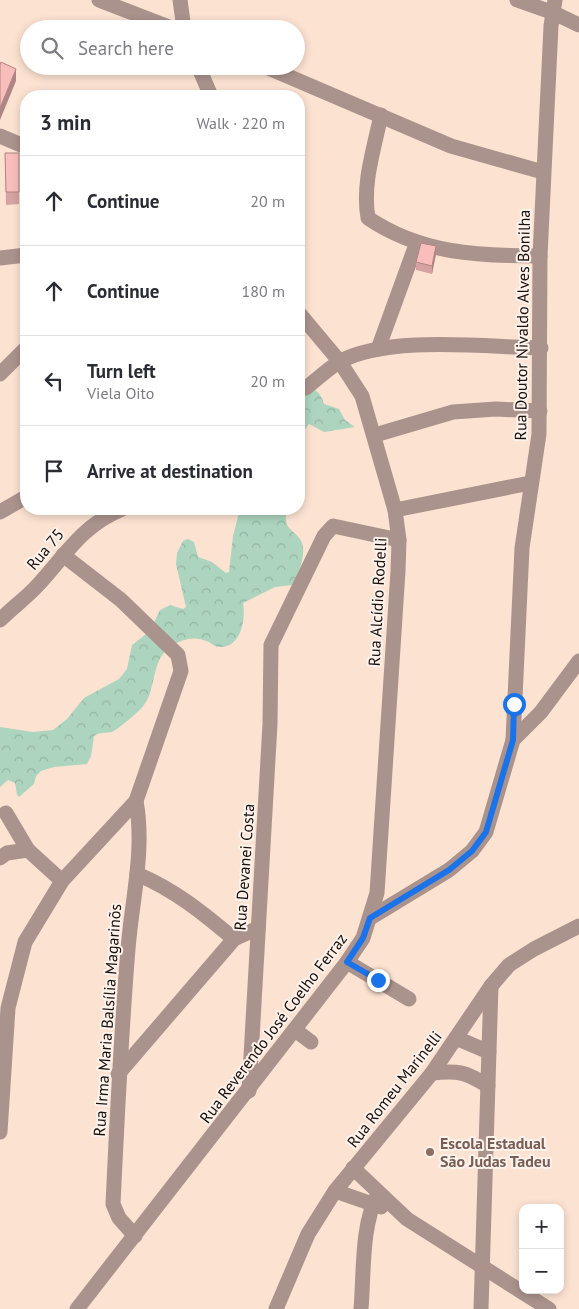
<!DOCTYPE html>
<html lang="en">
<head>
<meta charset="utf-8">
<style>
  :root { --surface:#fff; --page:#f2f2f3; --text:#2b2b33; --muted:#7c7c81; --line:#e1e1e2 }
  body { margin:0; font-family:"PT Sans",sans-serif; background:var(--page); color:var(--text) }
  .controls { position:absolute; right:15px; bottom:15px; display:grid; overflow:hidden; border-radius:10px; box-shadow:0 2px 8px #0003 }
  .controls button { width:45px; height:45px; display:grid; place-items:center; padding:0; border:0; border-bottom:1px solid var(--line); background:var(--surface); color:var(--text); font:25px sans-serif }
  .stop { position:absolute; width:15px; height:15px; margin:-11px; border:4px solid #1a73e8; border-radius:50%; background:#fff }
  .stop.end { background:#1a73e8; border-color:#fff; box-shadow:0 1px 5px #0008 }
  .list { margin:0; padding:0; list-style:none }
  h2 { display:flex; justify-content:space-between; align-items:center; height:65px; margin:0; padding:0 20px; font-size:21px }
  h2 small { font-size:16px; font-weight:400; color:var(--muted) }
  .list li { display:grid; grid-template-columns:32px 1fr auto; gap:15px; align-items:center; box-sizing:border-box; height:90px; padding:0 20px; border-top:1px solid var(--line) }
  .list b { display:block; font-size:19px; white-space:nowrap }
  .list p { margin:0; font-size:16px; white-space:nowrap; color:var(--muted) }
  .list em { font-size:16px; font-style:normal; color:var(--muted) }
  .icon { flex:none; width:28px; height:28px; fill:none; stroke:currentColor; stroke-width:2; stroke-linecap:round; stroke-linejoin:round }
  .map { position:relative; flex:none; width:579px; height:1309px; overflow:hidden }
  .search { position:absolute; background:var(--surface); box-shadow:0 2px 8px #0003; left:20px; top:20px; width:285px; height:55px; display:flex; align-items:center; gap:12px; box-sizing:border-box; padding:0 18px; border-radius:28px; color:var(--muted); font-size:19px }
  .panel { position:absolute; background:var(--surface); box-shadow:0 2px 8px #0003; left:20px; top:90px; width:285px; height:425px; border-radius:20px }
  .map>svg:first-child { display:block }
  .forest { fill:url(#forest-crowns) }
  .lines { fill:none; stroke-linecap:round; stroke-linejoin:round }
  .minor { stroke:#ab938d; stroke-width:15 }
  .wall { fill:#d6a3a2 }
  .shaded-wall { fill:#ae8584 }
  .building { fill:#f9bebc; stroke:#ae8584 }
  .route { stroke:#1a73e8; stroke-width:6 }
  .education-dot { fill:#8d6e63; stroke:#fdf2ec; stroke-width:2 }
  .labels { text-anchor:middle; stroke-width:4; stroke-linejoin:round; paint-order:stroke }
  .street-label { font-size:16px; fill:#19100a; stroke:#fdf2ec }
  .education-label { font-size:16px; font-weight:bold; fill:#785e54; stroke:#fdf2ec; text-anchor:start }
</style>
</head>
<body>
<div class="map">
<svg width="579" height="1309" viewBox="0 0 579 1309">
  <defs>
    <pattern id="forest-crowns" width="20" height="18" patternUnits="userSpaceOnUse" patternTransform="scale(1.25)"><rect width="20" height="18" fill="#acd4be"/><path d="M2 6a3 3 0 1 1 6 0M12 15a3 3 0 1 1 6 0" fill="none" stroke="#93b5a2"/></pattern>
  </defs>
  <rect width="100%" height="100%" fill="#fce2d1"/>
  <!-- forest -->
  <g class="forest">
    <path d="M299 388C313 387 320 390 324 404L339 409 345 420 355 427 324 432 309 424 302 433 299 450Z"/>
    <path d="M266 509H287C283 529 290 526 300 539 308 550 299 575 292 585L275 587 243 603C246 619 241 648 219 647 216 647 212 644 209 642 195 636 185 638 173 645 150 658 157 689 144 705 141 710 117 730 112 732 105 733 100 732 94 736L91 756 87 764 54 767 41 771 36 776 34 784 19 797 17 795 15 783 8 780 0 787V727L33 732 53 730 67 719 84 698 119 679 127 669 132 645 150 631 160 610 170 605 183 609 186 607 176 564 177 553 183 541 188 539 194 542 198 557 212 562 226 573 229 572 233 536 239 513 244 511Z"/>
  </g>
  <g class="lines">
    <!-- minor -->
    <g class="minor">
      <polyline points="99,0 174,29"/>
      <polyline points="180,0 184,29"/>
      <polyline points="517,0 554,13 579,25"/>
      <polyline points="198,66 211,96"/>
      <polyline points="264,66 451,146 543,172"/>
      <path d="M381 115C374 149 362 184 368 218 421 254 479 256 540 256"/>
      <polyline points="0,136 26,147"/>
      <polyline points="0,258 26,255"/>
      <polyline points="378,349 417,242"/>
      <polyline points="0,374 26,348"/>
      <path d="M306 388C317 379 328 369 339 362 389 335 484 347 541 348"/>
      <polyline points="375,435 453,412 496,409 540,411"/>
      <polyline points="395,510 530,483"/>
      <polyline points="0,512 26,497"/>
      <path d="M0 620C12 608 26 598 37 586 66 555 81 526 122 509"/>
      <polyline points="513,740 522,548 539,434 540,256 551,26 555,0"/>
      <polyline points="6,813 28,850"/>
      <polyline points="0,858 7,853 28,850 62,881"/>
      <path d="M137 874C175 890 203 913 234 939"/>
      <polyline points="370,918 449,870 472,851 486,832 513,740 541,712 579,661"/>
      <polyline points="347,962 409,999"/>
      <polyline points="295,1030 311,1042"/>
      <polyline points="456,1038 489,1052"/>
      <path d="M432 1073C458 1070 466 1072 488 1086"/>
      <polyline points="118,1074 234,939 258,928"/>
      <polyline points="249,1091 270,724 271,645 324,536 333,526 399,540"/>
      <polyline points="0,1132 8,1008 25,942 62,881 136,801 181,671 178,655 121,600 63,555"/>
      <polyline points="353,1168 407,1219 549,1309"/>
      <polyline points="335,1191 381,1207"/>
      <path d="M135 1236 119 1218 113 1204C117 1119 121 1034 128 949 132 899 145 850 136 801"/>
      <polyline points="77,1309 347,962 363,938 377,893 398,571 399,540 395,510 362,396 340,362 299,313"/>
      <polyline points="276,1309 308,1234 335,1191 432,1073 491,986 509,965 534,949 579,926"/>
      <path d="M361 1309C364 1275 361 1224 378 1194"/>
      <polyline points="481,1309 491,986"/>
    </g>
  </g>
  <!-- wall -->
  <g class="wall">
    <polygon points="5,153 19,192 19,204 6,205"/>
    <polygon points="436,254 432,274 416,270 416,262"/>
  </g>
  <!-- shaded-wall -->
  <g class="shaded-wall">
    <polygon points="16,69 16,81 0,120 0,108"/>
    <polygon points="436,246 436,254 432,274 432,266"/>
  </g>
  <!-- building -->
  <g class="building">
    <polygon points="1,62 16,69 0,108 0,65"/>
    <polygon points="5,153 19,153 19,192 6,192"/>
    <polygon points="421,243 436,246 432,266 416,262"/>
  </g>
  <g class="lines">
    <!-- route -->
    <polyline class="route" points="378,980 347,962 363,938 370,918 449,870 472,851 486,832 513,740 514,704"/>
  </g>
  <!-- markers -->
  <circle class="education-dot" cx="430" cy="1152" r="5"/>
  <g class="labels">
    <!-- street labels -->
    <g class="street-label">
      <text transform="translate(522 325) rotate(-89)" y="6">Rua Doutor Nivaldo Alves Bonilha</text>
      <text transform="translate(45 549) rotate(-50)" y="6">Rua 75</text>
      <text transform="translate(377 602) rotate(-87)" y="6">Rua Alcídio Rodelli</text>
      <text transform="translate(244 867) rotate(-86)" y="6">Rua Devanei Costa</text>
      <text transform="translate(107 1020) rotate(-86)" y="6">Rua Irma Maria Balsília Magarinõs</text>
      <text transform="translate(273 1028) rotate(-53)" y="6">Rua Reverendo José Coelho Ferraz</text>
      <text transform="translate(394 1089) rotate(-52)" y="6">Rua Romeu Marinelli</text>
    </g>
    <!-- education labels -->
    <g class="education-label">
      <text x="440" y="1149">Escola Estadual<tspan x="440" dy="18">São Judas Tadeu</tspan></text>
    </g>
  </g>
</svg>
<div class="controls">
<button>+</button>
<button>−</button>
</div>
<div class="stop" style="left:514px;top:704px"></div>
<div class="stop end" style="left:378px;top:980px"></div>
<div class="search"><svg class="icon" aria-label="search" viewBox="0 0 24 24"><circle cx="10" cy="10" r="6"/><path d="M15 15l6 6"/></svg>Search here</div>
<section class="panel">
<h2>3 min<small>Walk · 220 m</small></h2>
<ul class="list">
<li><svg class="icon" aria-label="ahead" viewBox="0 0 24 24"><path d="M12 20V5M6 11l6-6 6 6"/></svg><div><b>Continue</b></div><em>20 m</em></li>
<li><svg class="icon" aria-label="ahead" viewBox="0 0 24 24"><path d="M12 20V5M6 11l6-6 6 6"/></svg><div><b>Continue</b></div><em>180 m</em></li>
<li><svg class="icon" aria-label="left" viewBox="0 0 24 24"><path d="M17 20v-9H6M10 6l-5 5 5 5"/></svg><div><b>Turn left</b><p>Viela Oito</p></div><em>20 m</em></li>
<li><svg class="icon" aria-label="arrive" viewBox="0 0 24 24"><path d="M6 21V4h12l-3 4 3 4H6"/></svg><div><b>Arrive at destination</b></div></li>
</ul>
</section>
</div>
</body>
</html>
